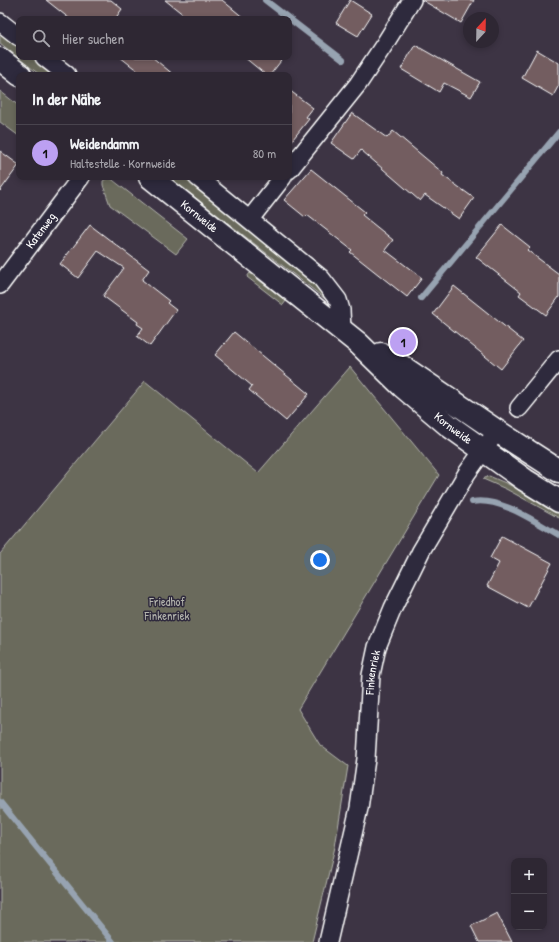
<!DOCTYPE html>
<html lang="de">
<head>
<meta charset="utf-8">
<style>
  :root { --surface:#2e2733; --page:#362f3b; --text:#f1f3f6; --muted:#a7a5ac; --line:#49444e; --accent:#bca0f2 }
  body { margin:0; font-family:"Patrick Hand",sans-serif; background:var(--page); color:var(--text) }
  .controls { position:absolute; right:12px; bottom:12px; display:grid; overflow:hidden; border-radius:8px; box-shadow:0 2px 6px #0003 }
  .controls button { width:36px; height:36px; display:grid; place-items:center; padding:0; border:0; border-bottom:1px solid var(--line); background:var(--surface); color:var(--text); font:20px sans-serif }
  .compass { position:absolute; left:463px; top:12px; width:36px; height:36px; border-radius:50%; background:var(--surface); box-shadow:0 2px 6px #0003; rotate:22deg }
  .you { position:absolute; left:320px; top:560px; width:14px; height:14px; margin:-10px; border:3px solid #fff; border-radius:50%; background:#1a73e8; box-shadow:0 0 0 6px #1a73e833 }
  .badge { display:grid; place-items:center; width:26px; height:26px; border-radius:50%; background:var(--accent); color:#111; font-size:13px; font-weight:700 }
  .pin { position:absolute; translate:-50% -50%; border:2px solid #fff; box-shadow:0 1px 4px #0006 }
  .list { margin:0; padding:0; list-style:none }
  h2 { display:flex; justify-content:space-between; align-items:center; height:52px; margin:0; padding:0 16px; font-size:17px }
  h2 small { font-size:13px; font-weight:400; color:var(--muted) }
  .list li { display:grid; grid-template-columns:26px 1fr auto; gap:12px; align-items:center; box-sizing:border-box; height:56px; padding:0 16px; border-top:1px solid var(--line) }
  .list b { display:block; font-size:15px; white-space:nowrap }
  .list p { margin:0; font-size:13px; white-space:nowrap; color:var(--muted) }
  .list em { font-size:13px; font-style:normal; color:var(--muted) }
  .icon { flex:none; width:22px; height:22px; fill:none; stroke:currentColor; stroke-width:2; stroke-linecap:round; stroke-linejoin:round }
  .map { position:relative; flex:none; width:559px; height:942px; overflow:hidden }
  .search { position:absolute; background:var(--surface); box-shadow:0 2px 6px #0003; left:16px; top:16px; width:276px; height:44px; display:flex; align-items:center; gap:10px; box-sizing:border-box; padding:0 14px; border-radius:8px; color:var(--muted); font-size:15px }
  .panel { position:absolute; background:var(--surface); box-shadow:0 2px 6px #0003; left:16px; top:72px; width:276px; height:108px; border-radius:8px }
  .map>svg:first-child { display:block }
  .green { fill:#6a6b5c; stroke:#b4b5ae }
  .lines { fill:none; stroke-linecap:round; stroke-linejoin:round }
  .stream { stroke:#97a3b1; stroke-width:6 }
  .building { fill:#735d61; stroke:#fff }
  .minor-casing { stroke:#fff; stroke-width:20 }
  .secondary-casing { stroke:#fff; stroke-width:25 }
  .minor { stroke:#2f2a3d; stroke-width:17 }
  .secondary { stroke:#2f2a3d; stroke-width:22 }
  .labels { text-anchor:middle; stroke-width:3; stroke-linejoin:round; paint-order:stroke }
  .street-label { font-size:12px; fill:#fff; stroke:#2f2a3d }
  .park-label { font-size:12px; fill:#b4b5ae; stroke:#2f2a3d }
</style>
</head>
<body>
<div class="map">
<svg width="559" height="942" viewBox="0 0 559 942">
  <rect width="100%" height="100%" fill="#3d3444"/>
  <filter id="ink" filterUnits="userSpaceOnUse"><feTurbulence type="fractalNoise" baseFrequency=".025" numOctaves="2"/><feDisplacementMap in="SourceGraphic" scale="8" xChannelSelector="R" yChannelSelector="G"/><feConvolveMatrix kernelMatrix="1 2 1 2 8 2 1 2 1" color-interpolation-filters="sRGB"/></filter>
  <g filter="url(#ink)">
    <!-- green -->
    <g class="green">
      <polygon points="0,29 19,44 19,57 35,57 58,75 40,75 0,43"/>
      <polygon points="0,91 19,106 19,136 0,122"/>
      <polygon points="109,177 188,239 176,254 110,205 103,185 103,181"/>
      <polygon points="169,177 186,177 318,281 330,300 329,302"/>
      <polygon points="250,273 286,301 283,305 247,277"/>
      <polygon points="350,367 439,475 298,709 320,745 348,766 335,847 312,942 0,942 0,554 145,381 258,473"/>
      <polygon points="489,476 508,484 559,512 559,518 506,489 483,479"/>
    </g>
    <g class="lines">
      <!-- stream -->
      <g class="stream">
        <polyline points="265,0 343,60"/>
        <polyline points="421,298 559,132"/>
        <path d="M472 502C499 496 535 522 559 535"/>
        <polyline points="0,802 113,942"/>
      </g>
    </g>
    <!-- building -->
    <g class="building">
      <polygon points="46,0 111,0 122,9 115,19 70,19"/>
      <polygon points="165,0 222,0 245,19 189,19"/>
      <polygon points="350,0 372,14 358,36 336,23"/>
      <polygon points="422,0 474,0 461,23"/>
      <polygon points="415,45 480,82 471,97 444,83 439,92 401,69"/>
      <polygon points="537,50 559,63 559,85 553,96 522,78"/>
      <polygon points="120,57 152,57 174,75 143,75"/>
      <polygon points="244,57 284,57 270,75 266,75"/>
      <polygon points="289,90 313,108 306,117 309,119 289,144"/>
      <polygon points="352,113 387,138 393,131 443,173 442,175 474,198 459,219 425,195 420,201 361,150 354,159 331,143"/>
      <polygon points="0,151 19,165 0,191"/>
      <polygon points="311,169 365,212 362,215 393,240 385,250 422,278 407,297 350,252 352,250 307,215 305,217 284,200"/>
      <polygon points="90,225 149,270 142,280 169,301 167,303 176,310 150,346 137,336 143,328 137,324 138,322 103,296 124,268 98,251 78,278 60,264"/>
      <polygon points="502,225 530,247 527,250 559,274 559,297 546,315 519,295 521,292 476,257"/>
      <polygon points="454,286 523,341 501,369 433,314"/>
      <polygon points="234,332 309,394 286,421 249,390 252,386 215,355"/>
      <polygon points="502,536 552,563 528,608 487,586 499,563 490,558"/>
      <polygon points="497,913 512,942 479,942 471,926"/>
    </g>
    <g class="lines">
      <defs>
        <g id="minor">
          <polyline points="0,22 19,37"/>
          <polyline points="44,57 67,75"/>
          <polyline points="289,170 358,84 384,45 412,0"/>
          <polyline points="197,177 321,278 338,300 341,310 342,330"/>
          <polyline points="250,219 283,177"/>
          <path id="s1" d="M0 285 81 177"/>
          <polyline points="519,408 559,359"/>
          <path id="s2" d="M328 942 359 808 366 759 371 675 377 647 393 608 421 551 467 473 497 431"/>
        </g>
        <g id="secondary">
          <polyline points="0,59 20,75"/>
          <path id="s3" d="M150 177 358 343 402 386 448 425 525 480 559 501"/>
          <polyline points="381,354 391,359 497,431 559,471"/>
        </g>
      </defs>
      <!-- minor casing -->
      <use href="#minor" class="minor-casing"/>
      <!-- secondary casing -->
      <use href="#secondary" class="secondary-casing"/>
      <!-- minor -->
      <use href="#minor" class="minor"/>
      <!-- secondary -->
      <use href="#secondary" class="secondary"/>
    </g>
  </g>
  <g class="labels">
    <!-- street labels -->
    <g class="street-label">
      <text dy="4" stroke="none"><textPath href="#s3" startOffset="63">Kornweide</textPath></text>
      <text dy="4" stroke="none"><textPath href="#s1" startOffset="68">Katenweg</textPath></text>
      <text dy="4" stroke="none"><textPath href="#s3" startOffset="394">Kornweide</textPath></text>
      <text dy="4" stroke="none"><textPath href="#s2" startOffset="274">Finkenriek</textPath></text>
    </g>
    <!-- park labels -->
    <g class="park-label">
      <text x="167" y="606">Friedhof<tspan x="167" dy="14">Finkenriek</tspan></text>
    </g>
  </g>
</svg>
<div class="controls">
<button>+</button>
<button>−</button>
</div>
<svg class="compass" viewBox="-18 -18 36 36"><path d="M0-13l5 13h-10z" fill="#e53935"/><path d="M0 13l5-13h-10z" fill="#a7a5ac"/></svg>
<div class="you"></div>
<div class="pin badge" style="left:403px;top:342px">1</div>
<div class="search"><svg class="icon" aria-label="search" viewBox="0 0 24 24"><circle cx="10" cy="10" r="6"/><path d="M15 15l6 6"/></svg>Hier suchen</div>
<section class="panel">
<h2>In der Nähe<small></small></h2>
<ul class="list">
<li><span class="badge">1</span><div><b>Weidendamm</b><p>Haltestelle · Kornweide</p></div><em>80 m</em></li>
</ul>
</section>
</div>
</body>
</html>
